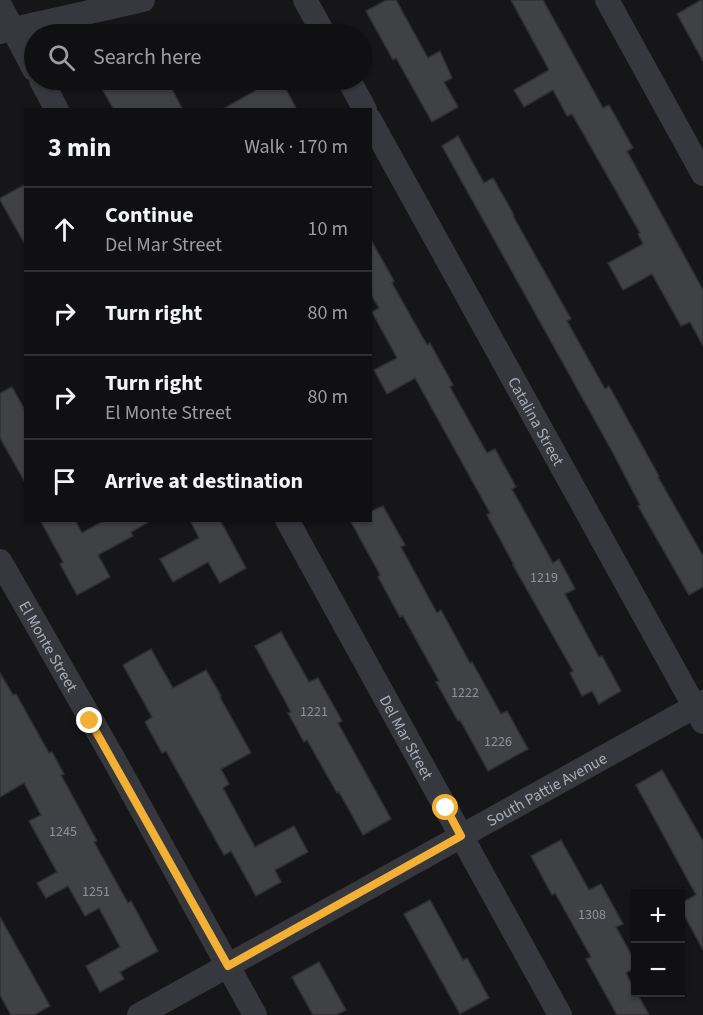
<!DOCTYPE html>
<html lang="en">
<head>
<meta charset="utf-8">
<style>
  :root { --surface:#101012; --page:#1e1e20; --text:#f1f3f6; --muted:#9c9d9f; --line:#303032 }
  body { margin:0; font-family:"Source Sans 3",sans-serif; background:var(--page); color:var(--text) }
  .controls { position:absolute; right:18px; bottom:18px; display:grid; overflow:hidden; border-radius:0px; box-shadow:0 2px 4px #0004 }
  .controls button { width:54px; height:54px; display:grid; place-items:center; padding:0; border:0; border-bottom:2px solid var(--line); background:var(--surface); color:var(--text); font:30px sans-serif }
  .stop { position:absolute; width:18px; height:18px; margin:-14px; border:4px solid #f2b134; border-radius:50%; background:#fff }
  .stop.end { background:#f2b134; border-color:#fff; box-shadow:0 2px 6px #0008 }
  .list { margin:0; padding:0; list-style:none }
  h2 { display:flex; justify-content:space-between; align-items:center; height:78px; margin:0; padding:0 24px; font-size:26px }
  h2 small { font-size:20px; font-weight:400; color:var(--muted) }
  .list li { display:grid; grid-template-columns:39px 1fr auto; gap:18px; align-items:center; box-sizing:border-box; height:84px; padding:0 24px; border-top:2px solid var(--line) }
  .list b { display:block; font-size:22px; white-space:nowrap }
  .list p { margin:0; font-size:20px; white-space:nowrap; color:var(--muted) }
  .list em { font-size:20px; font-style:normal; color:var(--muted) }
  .icon { flex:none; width:33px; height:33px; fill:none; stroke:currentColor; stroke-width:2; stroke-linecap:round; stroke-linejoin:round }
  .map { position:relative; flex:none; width:703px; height:1015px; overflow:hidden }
  .search { position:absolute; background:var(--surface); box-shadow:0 2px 4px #0004; left:24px; top:24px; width:348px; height:66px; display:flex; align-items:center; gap:15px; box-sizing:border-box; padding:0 21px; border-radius:33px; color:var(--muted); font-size:22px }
  .panel { position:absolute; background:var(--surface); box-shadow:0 2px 4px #0004; left:24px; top:108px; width:348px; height:414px; border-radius:0px }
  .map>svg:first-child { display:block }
  .building { fill:#404145; stroke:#303034; stroke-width:1.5 }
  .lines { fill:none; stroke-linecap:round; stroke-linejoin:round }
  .street { stroke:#37383d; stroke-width:24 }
  .route { stroke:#f2b134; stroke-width:8 }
  .labels { text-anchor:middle; stroke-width:4.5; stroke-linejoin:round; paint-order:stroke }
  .number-label { font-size:14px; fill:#8e929b }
  .street-label { font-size:16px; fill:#a8adb8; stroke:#111113 }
</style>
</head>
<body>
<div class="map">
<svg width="703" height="1015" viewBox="0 0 703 1015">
  <rect width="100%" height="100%" fill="#161618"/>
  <!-- building -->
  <g class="building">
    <polygon points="386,0 396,0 428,58 440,51 452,78 444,82 458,107 432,122 396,58 393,60 366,11"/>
    <polygon points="511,0 543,0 603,108 609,105 633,148 627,151 703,290 703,346 690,322 681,326 652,274 623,290 608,263 643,244 638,234 640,233 572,114 567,116 553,90 524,107 514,90 549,70"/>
    <polygon points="701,0 703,0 703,61 677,14"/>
    <polygon points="97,80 167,80 183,110 114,110"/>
    <polygon points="249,80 281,80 297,110 221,110 255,91"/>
    <polygon points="458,136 484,183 493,178 514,215 513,216 571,319 567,321 605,389 609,386 659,476 658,477 703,556 703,587 689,595 638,506 640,505 613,453 442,146"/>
    <polygon points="26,184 26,246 0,200 0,198"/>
    <polygon points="370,238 394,281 392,283 427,345 430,343 453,385 450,387 487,453 495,449 516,487 512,489 553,563 559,559 575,589 565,594 599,657 602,656 621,691 599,704 592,691 582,696 570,673 573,671 513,565 514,565 487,515 490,513 415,378 387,394 374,370 397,358 372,312 379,308 370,293"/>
    <polygon points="12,387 26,412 26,484 0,438 0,393"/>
    <polygon points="383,506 405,545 401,547 437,613 441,610 470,663 472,662 501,714 507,711 528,749 488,771 460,720 458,721 436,682 439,681 403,616 400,617 378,577 380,575 350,520 370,520 370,512"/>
    <polygon points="40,520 75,520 82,533 105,520 152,520 131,532 133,536 98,555 110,577 77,595 60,564 63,562"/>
    <polygon points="190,520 220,520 246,568 220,583 208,562 173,582 160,559 199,538"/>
    <polygon points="281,632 309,682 318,678 342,721 338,723 391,819 363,835 339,792 337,793 307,740 304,742 288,713 291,712 255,646"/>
    <polygon points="151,649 173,688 206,670 221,696 220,697 251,753 221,769 229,784 223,788 255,847 294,826 308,852 275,870 281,882 256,896 231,851 224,855 166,751 162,753 145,722 152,717 123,665"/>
    <polygon points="0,673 13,695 16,694 49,753 52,752 64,774 61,775 97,841 94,842 128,903 131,901 158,951 120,972 124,979 100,992 86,966 120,947 99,908 85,916 68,886 46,898 37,883 57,872 29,821 41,815 24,783 0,797"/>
    <polygon points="662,770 703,841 703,950 681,909 681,903 696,895 636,785"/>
    <polygon points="561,840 589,890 601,884 623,924 616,927 636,963 636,967 626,973 636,993 637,993 649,1015 617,1015 586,959 591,957 555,893 552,895 531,856"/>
    <polygon points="430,900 463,960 467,958 489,998 460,1014 404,914"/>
    <polygon points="0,917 50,1006 34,1015 11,1015 0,995"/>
    <polygon points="319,962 346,1010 336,1015 313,1015 292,977"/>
  </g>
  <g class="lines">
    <!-- street -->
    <g class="street">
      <polyline points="305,0 324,34"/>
      <polyline points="607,0 703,174"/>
      <polyline points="0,5 34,69"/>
      <polyline points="0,32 143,0"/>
      <polyline points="41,80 57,110"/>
      <polyline points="349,80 365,110"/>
      <path id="s1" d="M370 120 703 722"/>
      <path id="s2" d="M287 520 560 1015"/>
      <path id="s3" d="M0 561 112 756 255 1015"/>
      <path id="s4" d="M139 1015 703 702"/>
    </g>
  </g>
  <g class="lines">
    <!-- route -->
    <polyline class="route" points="90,721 228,966 461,836 446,808"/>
  </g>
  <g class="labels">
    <!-- number labels -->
    <g class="number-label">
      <text x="544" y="582">1219</text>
      <text x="465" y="697">1222</text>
      <text x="314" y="716">1221</text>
      <text x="498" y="746">1226</text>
      <text x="63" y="836">1245</text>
      <text x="96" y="896">1251</text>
      <text x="592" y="919">1308</text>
    </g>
    <!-- street labels -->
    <g class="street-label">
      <text dy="6" stroke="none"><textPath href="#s1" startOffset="344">Catalina Street</textPath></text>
      <text dy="6" stroke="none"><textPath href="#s3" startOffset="98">El Monte Street</textPath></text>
      <text dy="6" stroke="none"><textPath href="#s2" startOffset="248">Del Mar Street</textPath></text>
      <text dy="6" stroke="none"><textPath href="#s4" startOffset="466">South Pattie Avenue</textPath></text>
    </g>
  </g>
</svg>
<div class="controls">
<button>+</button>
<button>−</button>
</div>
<div class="stop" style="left:446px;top:808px"></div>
<div class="stop end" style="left:90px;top:721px"></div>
<div class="search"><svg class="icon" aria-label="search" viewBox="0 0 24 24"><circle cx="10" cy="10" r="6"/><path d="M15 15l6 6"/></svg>Search here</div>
<section class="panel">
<h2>3 min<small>Walk · 170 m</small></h2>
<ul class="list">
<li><svg class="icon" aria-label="ahead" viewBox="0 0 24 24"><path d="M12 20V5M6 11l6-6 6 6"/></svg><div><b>Continue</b><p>Del Mar Street</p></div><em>10 m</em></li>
<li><svg class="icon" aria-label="right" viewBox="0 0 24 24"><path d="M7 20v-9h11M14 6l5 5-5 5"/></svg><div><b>Turn right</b></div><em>80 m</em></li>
<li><svg class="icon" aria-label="right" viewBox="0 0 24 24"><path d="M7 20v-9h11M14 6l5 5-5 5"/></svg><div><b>Turn right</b><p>El Monte Street</p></div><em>80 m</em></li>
<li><svg class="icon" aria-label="arrive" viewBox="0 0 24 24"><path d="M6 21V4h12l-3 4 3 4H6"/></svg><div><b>Arrive at destination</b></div></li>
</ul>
</section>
</div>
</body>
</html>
